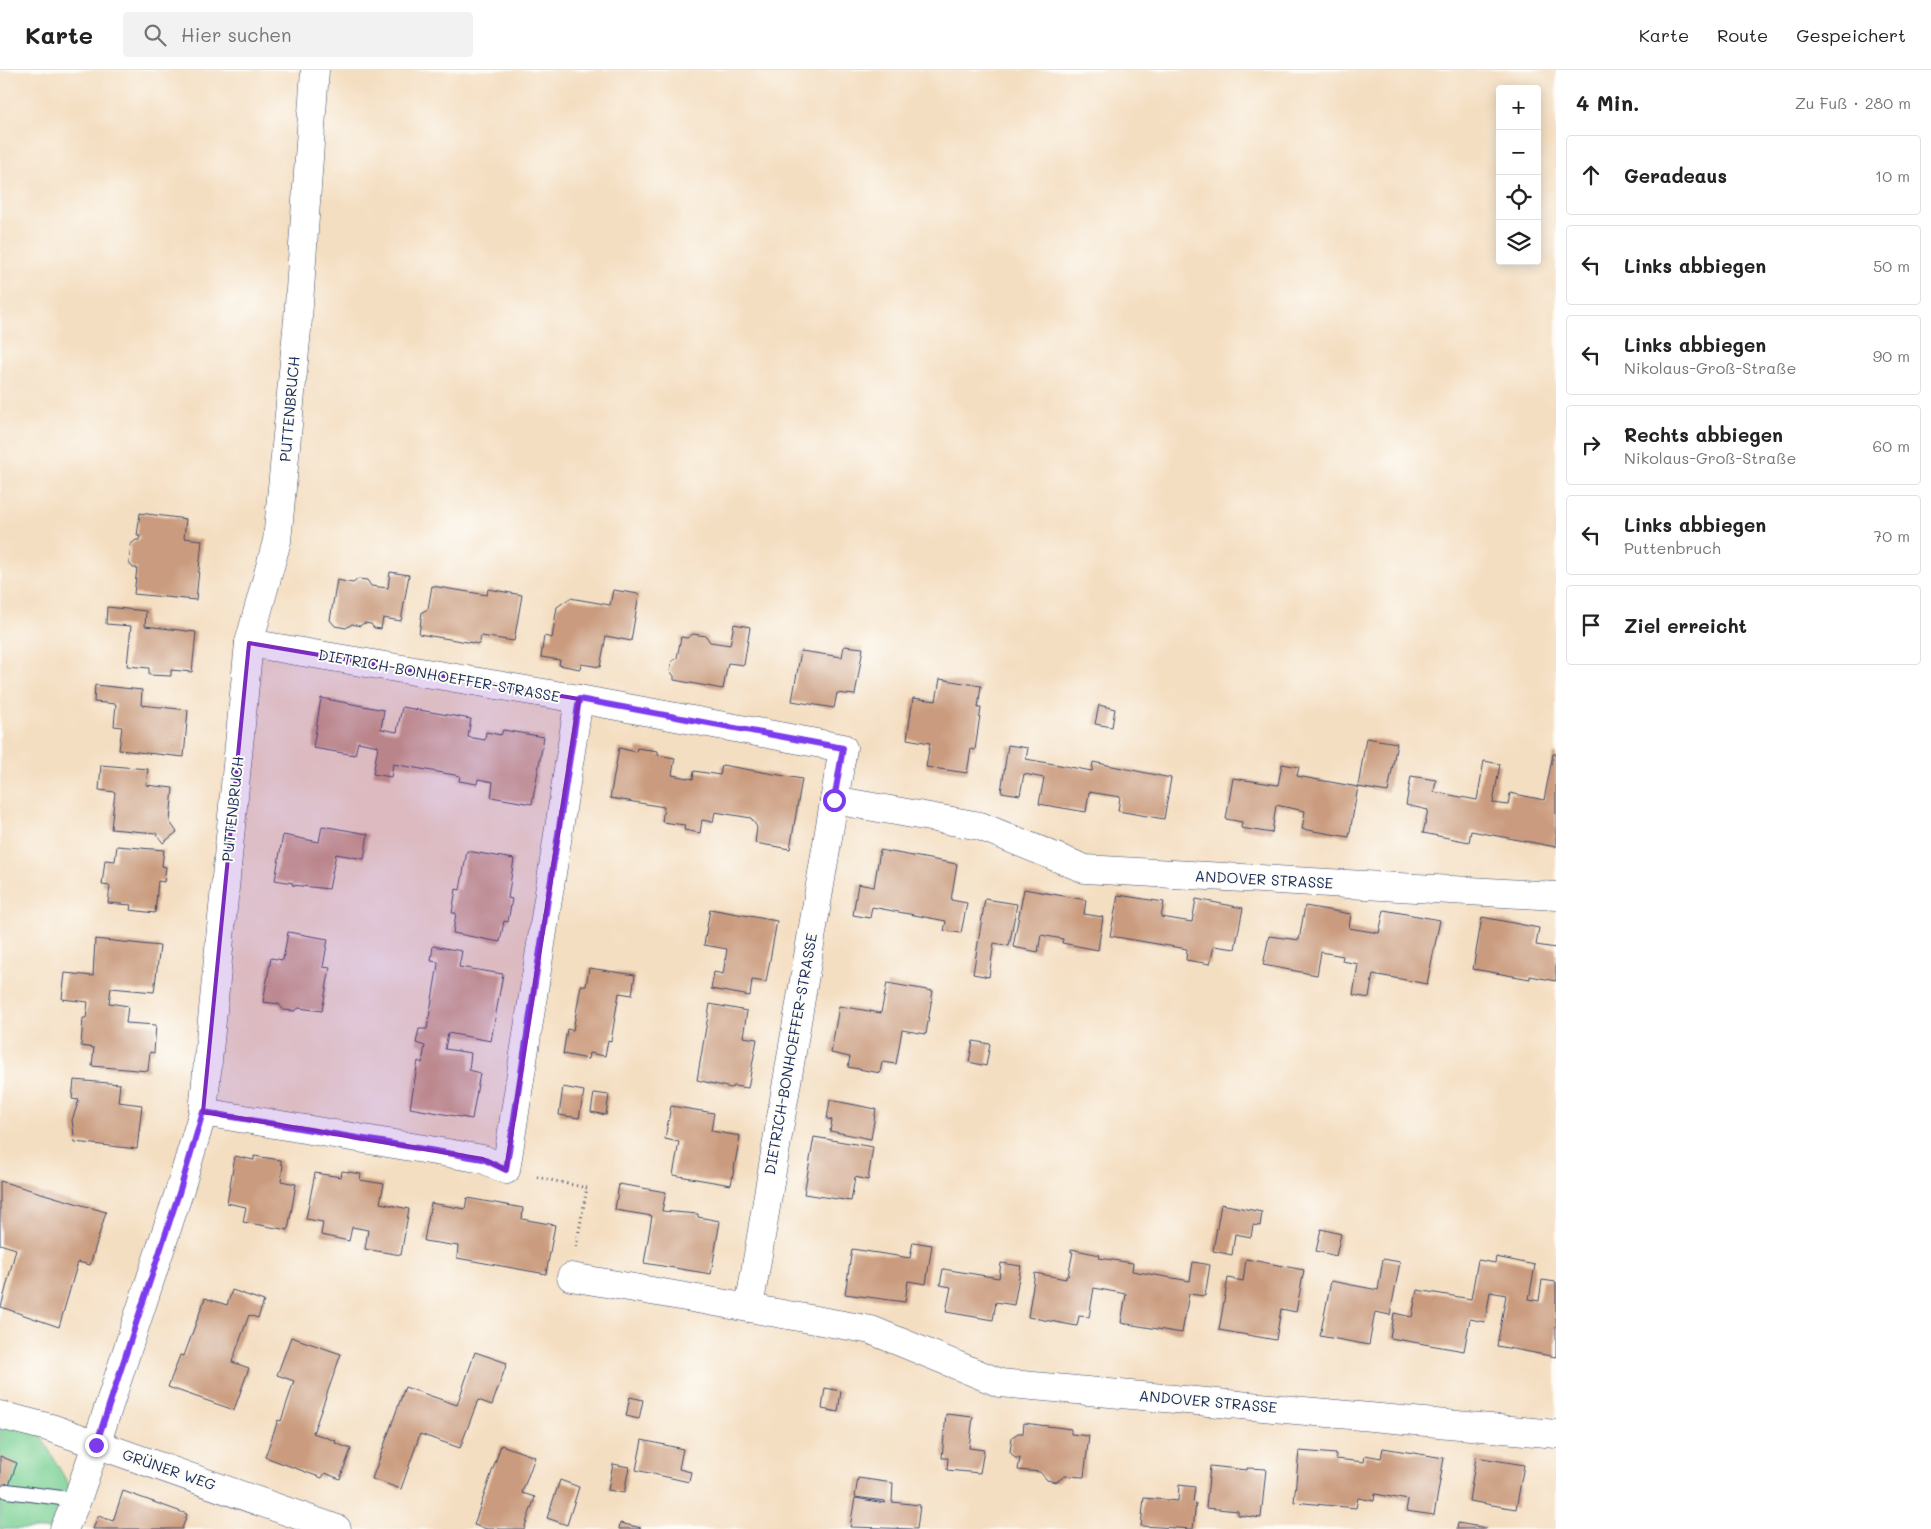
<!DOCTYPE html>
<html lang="de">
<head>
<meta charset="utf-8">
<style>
  :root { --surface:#fff; --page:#f2f2f2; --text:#222; --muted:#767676; --line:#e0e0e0 }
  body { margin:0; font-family:Mali,sans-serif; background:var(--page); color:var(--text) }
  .controls { position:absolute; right:15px; top:15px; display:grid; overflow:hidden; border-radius:5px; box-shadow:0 2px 12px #0003 }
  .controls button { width:45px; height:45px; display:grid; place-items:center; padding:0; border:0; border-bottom:1px solid var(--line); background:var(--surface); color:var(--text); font:25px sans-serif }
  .stop { position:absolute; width:15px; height:15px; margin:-11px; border:4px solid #7c3aed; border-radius:50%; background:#fff }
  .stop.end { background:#7c3aed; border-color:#fff; box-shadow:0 1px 5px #0008 }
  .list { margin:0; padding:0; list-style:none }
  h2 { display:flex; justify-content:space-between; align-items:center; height:65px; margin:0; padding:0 20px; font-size:21px }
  h2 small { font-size:16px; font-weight:400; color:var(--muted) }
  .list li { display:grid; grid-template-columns:32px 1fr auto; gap:15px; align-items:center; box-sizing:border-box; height:80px; margin:0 10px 10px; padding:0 10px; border:1px solid var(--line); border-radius:5px }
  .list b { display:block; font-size:19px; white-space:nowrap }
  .list p { margin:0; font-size:16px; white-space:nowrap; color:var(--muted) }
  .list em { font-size:16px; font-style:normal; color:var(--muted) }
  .icon { flex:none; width:28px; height:28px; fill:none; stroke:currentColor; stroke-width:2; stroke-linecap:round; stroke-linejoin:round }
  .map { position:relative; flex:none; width:1556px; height:1459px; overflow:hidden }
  header { display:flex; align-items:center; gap:30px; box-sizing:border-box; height:70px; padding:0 25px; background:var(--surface); border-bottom:1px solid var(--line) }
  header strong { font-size:24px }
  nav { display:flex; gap:28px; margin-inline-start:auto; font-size:18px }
  .search { width:350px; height:45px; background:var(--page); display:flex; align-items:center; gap:12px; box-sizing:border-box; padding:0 18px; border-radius:5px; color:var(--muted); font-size:19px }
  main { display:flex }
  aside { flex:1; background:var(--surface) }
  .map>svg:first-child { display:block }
  .green { fill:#7dd296; stroke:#4c807a }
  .building { fill:#ca9b7e }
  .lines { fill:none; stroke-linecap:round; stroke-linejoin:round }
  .lane-casing { stroke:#3c496d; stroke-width:16 }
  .street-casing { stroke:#3c496d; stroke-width:29 }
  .path { stroke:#3c496d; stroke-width:3; stroke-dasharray:1 4; stroke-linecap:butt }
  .lane { stroke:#fff; stroke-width:14 }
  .street { stroke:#fff; stroke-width:28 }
  .route { stroke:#7c3aed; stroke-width:6 }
  .marked { fill:#7b2cbf; fill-opacity:0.2; stroke:#7b2cbf; stroke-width:4; stroke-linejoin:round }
  .labels { text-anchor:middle; stroke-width:4; stroke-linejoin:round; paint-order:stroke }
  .street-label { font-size:15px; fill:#1b2f5e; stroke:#fdfcf7 }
</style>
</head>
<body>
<header>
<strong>Karte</strong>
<div class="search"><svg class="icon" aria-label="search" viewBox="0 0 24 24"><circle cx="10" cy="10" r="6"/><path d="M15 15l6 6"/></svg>Hier suchen</div>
<nav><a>Karte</a><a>Route</a><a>Gespeichert</a></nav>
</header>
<main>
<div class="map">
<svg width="1556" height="1459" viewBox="0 0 1556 1459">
  <rect width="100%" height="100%" fill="#fdfcf7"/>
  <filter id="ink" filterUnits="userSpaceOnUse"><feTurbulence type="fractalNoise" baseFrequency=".02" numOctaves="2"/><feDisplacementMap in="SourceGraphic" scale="10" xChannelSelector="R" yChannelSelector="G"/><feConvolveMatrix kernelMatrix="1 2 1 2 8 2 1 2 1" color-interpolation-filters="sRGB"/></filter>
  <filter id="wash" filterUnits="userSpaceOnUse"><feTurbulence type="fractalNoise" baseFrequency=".0096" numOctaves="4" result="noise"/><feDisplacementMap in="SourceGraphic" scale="20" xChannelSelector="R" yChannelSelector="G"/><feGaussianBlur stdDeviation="1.12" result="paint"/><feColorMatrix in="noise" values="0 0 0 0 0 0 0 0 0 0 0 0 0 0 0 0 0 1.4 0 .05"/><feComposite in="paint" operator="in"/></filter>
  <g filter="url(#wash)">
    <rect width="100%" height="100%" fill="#f4dec1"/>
    <!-- green -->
    <polygon class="green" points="0,1345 34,1353 77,1430 64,1459 0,1459"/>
    <g id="blocks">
      <!-- building -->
      <g class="building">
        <polygon points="140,443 186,449 184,468 202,470 196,530 134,524 137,498 133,498 129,493 131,474 136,470 139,470 140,466 137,466"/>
        <polygon points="390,502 409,505 401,551 383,548 381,559 374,558 371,554 364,553 360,556 352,554 346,558 335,556 330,550 337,510 353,513 358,509 367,510 371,516 388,518"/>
        <polygon points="432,516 487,525 488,519 522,525 514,571 481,566 479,574 419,564 422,542 428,539"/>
        <polygon points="613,520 639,524 631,571 606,566 600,597 581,594 580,599 559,595 560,590 541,587 544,566 552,568 557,537 570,528 610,535"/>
        <polygon points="107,537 146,541 145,556 196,562 192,602 171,600 171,606 149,605 149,598 127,596 131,556 106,554"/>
        <polygon points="734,554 750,557 744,595 728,593 723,619 674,610 674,606 670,601 672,591 677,588 681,567 687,568 693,564 706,566 710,572 730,575"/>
        <polygon points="844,576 863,578 855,625 837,623 834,638 792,631 801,581 842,587"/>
        <polygon points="940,609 981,616 978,638 981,638 975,680 971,679 967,703 926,697 930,673 907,669 913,628 936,631"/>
        <polygon points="95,615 142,620 141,635 188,640 184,687 119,680 122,657 114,656 116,634 94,632"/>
        <polygon points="321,628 384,640 381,659 397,662 402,637 471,649 468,667 485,670 486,662 501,665 503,660 544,667 532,734 491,727 493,712 478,709 477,714 459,711 460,706 393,694 391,707 373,704 378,676 358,672 355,685 313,678"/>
        <polygon points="1099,635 1115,639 1112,657 1095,654"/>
        <polygon points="1366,668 1397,673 1388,722 1358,717 1349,767 1302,759 1305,741 1276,735 1272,763 1241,758 1242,752 1226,749 1233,708 1278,715 1282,694 1299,697 1297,706 1358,717"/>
        <polygon points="1008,675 1028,678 1026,689 1092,701 1093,692 1171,708 1164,749 1118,741 1120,727 1089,722 1086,742 1039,734 1044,708 1024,704 1020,725 1001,722"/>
        <polygon points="619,678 636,682 637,678 658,681 658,685 675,688 672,705 693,709 694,701 720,705 722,695 802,709 790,779 755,773 757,757 751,748 715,742 713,752 702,750 700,763 684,760 685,755 662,752 664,737 610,728"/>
        <polygon points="1553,684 1556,684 1556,777 1471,761 1469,772 1423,763 1428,740 1406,735 1411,706 1436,710 1434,722 1477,730 1484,691 1500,694 1493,733 1508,735 1510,723 1544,730"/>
        <polygon points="101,695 148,699 146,715 173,718 170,752 177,762 163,773 156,763 111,759 115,722 99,720"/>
        <polygon points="322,756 368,764 364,789 336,784 329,819 292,815 293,813 275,810 283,765 319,772"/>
        <polygon points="117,776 164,780 162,796 166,797 164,812 158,811 155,843 130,840 131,835 108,833 110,816 102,815 105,790 115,791"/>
        <polygon points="880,780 957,794 951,830 967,833 961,863 944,861 946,851 872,837 870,848 853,845 858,814 874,817"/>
        <polygon points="467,781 514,789 508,828 512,829 508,852 504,851 500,872 453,863 456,843 452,843 456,819 460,820"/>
        <polygon points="1024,819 1086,830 1084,844 1103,847 1098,880 1062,873 1063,869 1041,865 1038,882 1013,877"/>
        <polygon points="1118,825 1164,832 1161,847 1192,852 1196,829 1243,838 1235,879 1214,876 1210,894 1186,890 1187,879 1110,866"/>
        <polygon points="985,829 1017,834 1009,876 994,873 989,907 973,904"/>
        <polygon points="1305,836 1351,844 1349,858 1379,863 1384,840 1440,850 1427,914 1373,904 1369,928 1353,925 1358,894 1342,891 1343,886 1321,882 1317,905 1263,895 1269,866 1299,870"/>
        <polygon points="710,839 777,851 766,912 752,910 750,926 711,919 714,902 723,904 727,879 704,875"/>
        <polygon points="1482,847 1539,858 1536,875 1556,878 1556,911 1530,906 1530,909 1473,899"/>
        <polygon points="288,862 328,869 323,897 330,898 322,941 299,938 294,941 283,940 279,934 263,932 271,888 283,890"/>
        <polygon points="95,869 160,876 154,922 111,918 109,933 128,936 126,953 156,955 154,983 150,982 148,1001 92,996 94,978 81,976 83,948 86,948 88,932 62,929 65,903 93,906"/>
        <polygon points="433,876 462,881 459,897 503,904 491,971 448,963 445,979 471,983 469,1000 480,1003 472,1049 410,1038 418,991 422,993 425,976 416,973 419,959 427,959 438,894 438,892 431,891"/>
        <polygon points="589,898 635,905 632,925 619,923 611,971 608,970 605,986 589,983 588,989 563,984 567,959 573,960 581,915 586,916"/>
        <polygon points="887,913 933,921 926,964 902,960 896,994 882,992 880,1003 848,997 850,987 831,983 839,936 881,943"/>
        <polygon points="710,934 747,941 743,967 757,969 748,1018 734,1016 731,1018 697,1010"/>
        <polygon points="973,971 990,974 986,996 969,992"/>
        <polygon points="74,1010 120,1014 118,1032 142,1035 137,1079 75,1072 72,1050 79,1030 72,1029"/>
        <polygon points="563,1017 584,1021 579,1048 559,1045"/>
        <polygon points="594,1023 609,1025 606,1045 591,1042"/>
        <polygon points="830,1030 876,1039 871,1069 830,1061 832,1050 827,1049"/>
        <polygon points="671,1036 714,1043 711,1061 740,1066 731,1115 673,1105 679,1072 665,1069"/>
        <polygon points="814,1067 873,1077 868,1110 855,1107 851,1131 804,1124"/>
        <polygon points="235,1086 254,1090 254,1086 281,1090 281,1094 283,1095 281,1111 296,1114 288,1160 243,1152 246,1137 227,1133"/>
        <polygon points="342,1101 361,1104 360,1110 384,1114 380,1133 409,1139 401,1185 365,1179 368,1160 352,1157 349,1171 321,1165 323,1152 306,1149 315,1103 341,1107"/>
        <polygon points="0,1111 106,1142 90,1195 78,1192 59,1257 1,1237 16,1179 0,1174"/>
        <polygon points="619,1114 666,1122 662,1141 698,1144 698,1147 720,1151 711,1204 644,1193 652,1146 615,1140"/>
        <polygon points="467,1128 523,1138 522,1149 555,1155 546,1204 457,1188 458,1176 424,1171 431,1133 465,1139"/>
        <polygon points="1221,1134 1262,1142 1260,1156 1253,1155 1251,1167 1235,1164 1232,1185 1213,1181"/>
        <polygon points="1321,1159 1341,1164 1336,1186 1316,1181"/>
        <polygon points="913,1172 932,1175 926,1214 908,1211 905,1232 845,1224 852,1179 910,1188"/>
        <polygon points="1071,1179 1100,1185 1099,1188 1133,1193 1132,1201 1190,1211 1193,1192 1210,1195 1205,1226 1189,1224 1182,1263 1121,1253 1126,1224 1094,1218 1089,1247 1079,1246 1077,1256 1028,1247 1035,1203 1066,1209 1066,1206 1068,1206 1073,1182 1071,1182"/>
        <polygon points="1496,1187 1535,1195 1529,1229 1539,1231 1542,1210 1556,1212 1556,1287 1497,1276 1506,1225 1490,1222 1485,1252 1470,1249 1464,1281 1390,1268 1394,1243 1412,1247 1417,1220 1471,1229 1478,1190 1495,1193"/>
        <polygon points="1246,1189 1304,1200 1296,1242 1281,1239 1276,1270 1219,1260 1228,1208 1243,1211"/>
        <polygon points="1383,1189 1400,1192 1390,1245 1375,1242 1369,1275 1320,1266 1331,1211 1378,1220"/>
        <polygon points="1001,1193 1021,1196 1014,1235 996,1232 993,1250 946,1242 951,1217 940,1215 943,1199 999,1208"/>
        <polygon points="232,1220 264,1231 258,1248 249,1245 232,1292 249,1298 234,1340 168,1317 180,1285 184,1286 205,1228 227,1235"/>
        <polygon points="291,1267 341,1284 313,1363 336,1371 335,1373 351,1379 340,1409 325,1403 322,1408 265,1387 278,1350 281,1351 294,1311 277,1305"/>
        <polygon points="475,1282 507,1293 492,1335 478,1330 460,1378 420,1364 401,1419 372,1409 405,1317 457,1335"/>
        <polygon points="825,1318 841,1321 838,1342 822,1339"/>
        <polygon points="630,1327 643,1330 639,1349 626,1346"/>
        <polygon points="946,1344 973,1347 969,1378 984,1380 980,1403 947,1400 948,1388 942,1388"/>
        <polygon points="1024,1353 1071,1359 1071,1364 1089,1366 1084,1407 1065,1406 1056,1412 1047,1410 1040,1402 1018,1400 1020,1388 1015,1388 1010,1382 1012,1367 1018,1363 1023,1363"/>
        <polygon points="642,1370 683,1379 679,1399 691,1402 689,1412 636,1400"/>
        <polygon points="501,1375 535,1387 522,1423 535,1427 524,1459 487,1459 474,1455"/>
        <polygon points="1383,1378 1444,1388 1434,1445 1406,1441 1408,1430 1375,1424 1374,1431 1358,1428 1356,1438 1294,1432 1299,1381 1336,1384 1336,1389 1364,1392 1365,1385 1381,1388"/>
        <polygon points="0,1386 17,1393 6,1423 0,1420"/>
        <polygon points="1476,1387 1524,1395 1516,1439 1469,1431"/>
        <polygon points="613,1394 629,1397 624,1423 608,1420"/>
        <polygon points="1210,1396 1247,1400 1247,1398 1266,1399 1261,1448 1238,1445 1238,1441 1206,1438"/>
        <polygon points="858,1408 893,1413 892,1432 920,1435 917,1459 850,1457 855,1428 885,1433 885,1431 855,1427"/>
        <polygon points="560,1410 579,1417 567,1455 547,1448"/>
        <polygon points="1179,1415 1195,1417 1193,1432 1196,1433 1193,1459 1141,1456 1144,1428 1178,1431"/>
        <polygon points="123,1421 187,1444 182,1459 93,1459 98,1446 113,1451"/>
        <polygon points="620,1453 641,1458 641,1459 619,1459"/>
        <polygon points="1458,1453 1486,1458 1486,1459 1457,1459"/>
      </g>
    </g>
  </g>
  <g filter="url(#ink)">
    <use href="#blocks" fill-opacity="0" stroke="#3c496d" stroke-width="1"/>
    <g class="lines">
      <defs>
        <polyline id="lane" points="7,1421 77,1430"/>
        <g id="street">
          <polyline points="249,573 579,629 843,678 749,1238 571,1207"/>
          <polyline points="834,730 980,756 1085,799 1556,826"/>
          <polyline points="203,1042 483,1089 506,1100 579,629"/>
          <polyline points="749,1238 871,1260 1000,1313 1556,1364"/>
          <polyline points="0,1345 51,1358 337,1459"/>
          <polyline points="64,1459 77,1430 96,1375 180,1119 203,1042 249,573 277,471 298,249 315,0"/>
        </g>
      </defs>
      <!-- lane casing -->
      <use href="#lane" class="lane-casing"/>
      <!-- street casing -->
      <use href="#street" class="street-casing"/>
      <!-- path -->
      <polyline class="path" points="537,1107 587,1118 576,1177"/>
      <!-- lane -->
      <use href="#lane" class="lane"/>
      <!-- street -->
      <use href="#street" class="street"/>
    </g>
  </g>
  <g class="lines" filter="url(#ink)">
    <!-- route -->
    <polyline class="route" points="96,1375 180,1120 203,1042 483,1089 506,1100 579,629 843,678 834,730"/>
  </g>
  <!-- marked area -->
  <path class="marked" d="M249 573 579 629 506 1100 483 1089 203 1042Z"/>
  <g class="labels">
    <!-- street labels -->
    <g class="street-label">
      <text transform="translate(290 339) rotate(-85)" y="5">PUTTENBRUCH</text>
      <text transform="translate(439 606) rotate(10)" y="5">DIETRICH-BONHOEFFER-STRASSE</text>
      <text transform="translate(233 739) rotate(-84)" y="5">PUTTENBRUCH</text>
      <text transform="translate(1264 810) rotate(3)" y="5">ANDOVER STRASSE</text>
      <text transform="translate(791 984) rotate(-80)" y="5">DIETRICH-BONHOEFFER-STRASSE</text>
      <text transform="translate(1208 1332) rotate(5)" y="5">ANDOVER STRASSE</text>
      <text transform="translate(169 1400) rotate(19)" y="5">GRÜNER WEG</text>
    </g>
  </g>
</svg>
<div class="controls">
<button>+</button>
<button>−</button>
<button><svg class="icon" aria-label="locate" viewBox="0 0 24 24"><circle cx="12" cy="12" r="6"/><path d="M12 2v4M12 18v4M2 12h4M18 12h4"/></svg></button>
<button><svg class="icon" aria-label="layers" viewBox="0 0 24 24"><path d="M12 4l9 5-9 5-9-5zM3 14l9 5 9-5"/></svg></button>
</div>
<div class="stop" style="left:834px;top:730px"></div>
<div class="stop end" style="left:96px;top:1375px"></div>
</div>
<aside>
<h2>4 Min.<small>Zu Fuß · 280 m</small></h2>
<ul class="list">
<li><svg class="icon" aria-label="ahead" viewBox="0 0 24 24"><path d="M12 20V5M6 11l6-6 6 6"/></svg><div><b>Geradeaus</b></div><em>10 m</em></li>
<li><svg class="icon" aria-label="left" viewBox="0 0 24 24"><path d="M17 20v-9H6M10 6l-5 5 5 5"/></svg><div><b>Links abbiegen</b></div><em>50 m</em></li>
<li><svg class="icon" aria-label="left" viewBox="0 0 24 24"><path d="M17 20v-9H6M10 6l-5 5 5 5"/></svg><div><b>Links abbiegen</b><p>Nikolaus-Groß-Straße</p></div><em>90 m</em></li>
<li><svg class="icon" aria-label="right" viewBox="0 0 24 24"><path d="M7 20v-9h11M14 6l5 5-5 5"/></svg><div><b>Rechts abbiegen</b><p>Nikolaus-Groß-Straße</p></div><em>60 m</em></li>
<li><svg class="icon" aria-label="left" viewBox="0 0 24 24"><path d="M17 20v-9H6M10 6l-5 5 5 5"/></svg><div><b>Links abbiegen</b><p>Puttenbruch</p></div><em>70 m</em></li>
<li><svg class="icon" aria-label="arrive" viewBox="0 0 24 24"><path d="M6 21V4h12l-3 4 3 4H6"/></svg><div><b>Ziel erreicht</b></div></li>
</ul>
</aside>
</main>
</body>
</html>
